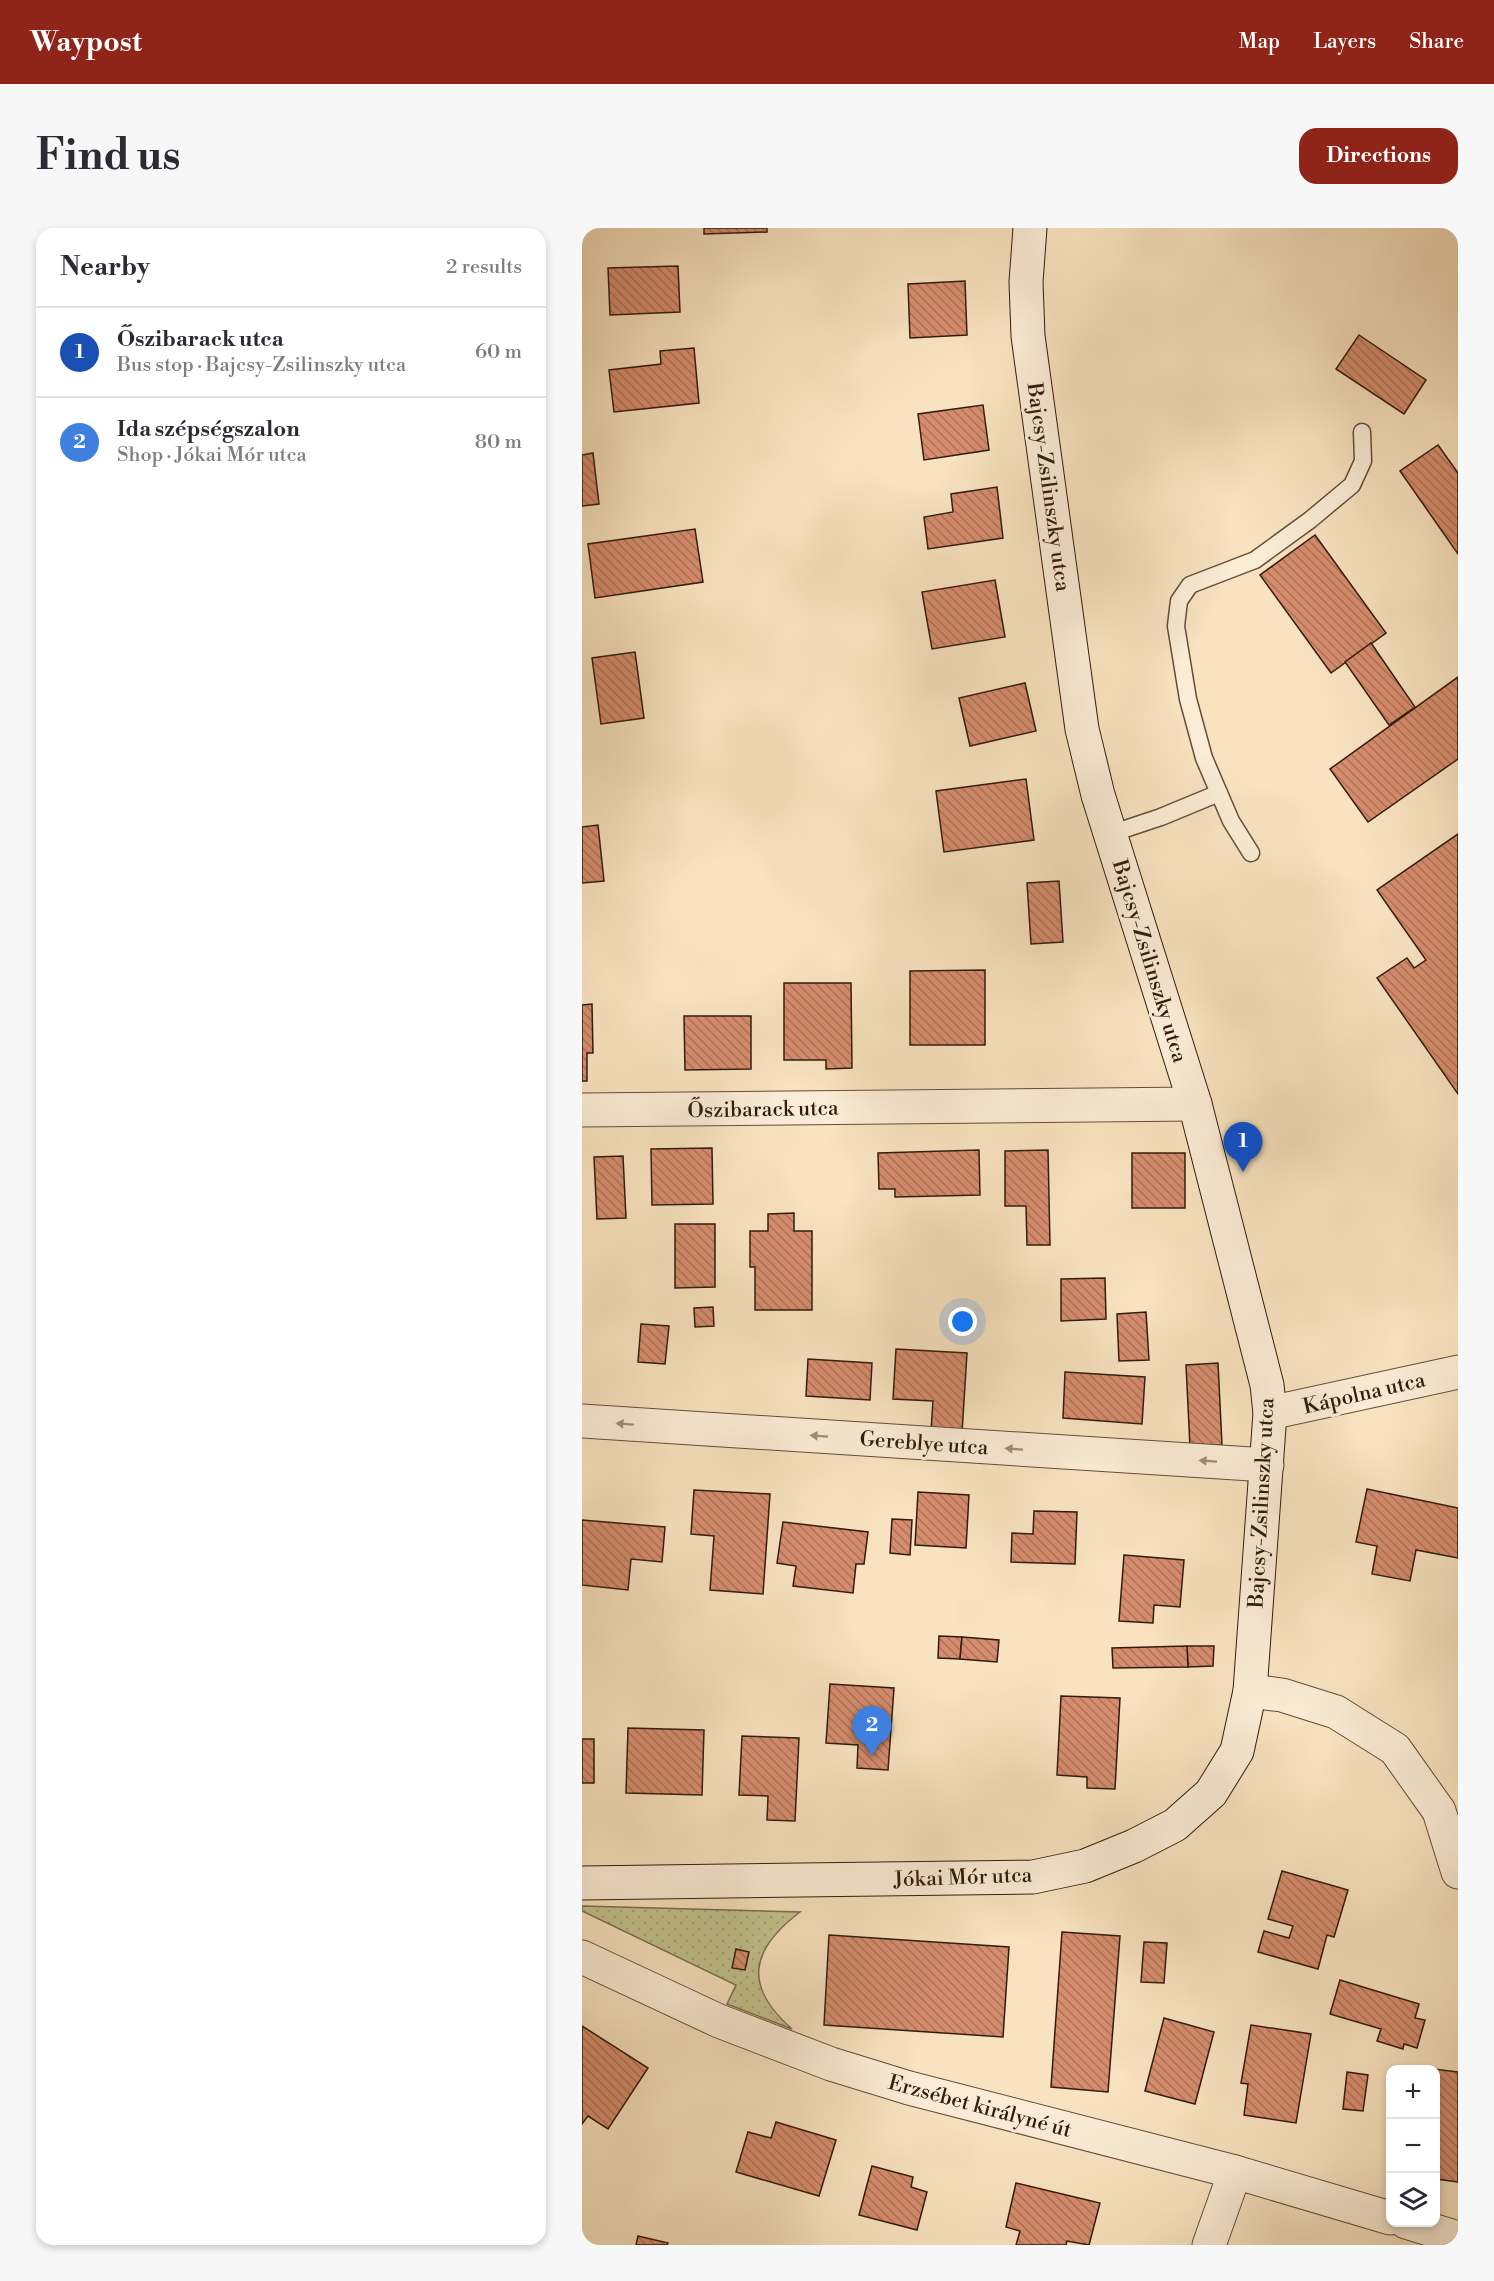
<!DOCTYPE html>
<html lang="en">
<head>
<meta charset="utf-8">
<style>
  :root { --surface:#fff; --page:#f7f7f7; --text:#2b2b33; --muted:#7c7c81; --line:#e1e1e2; --accent:#8f2418 }
  body { margin:0; font-family:"Libre Bodoni",serif; background:var(--page); color:var(--text) }
  .controls { position:absolute; right:18px; bottom:18px; display:grid; overflow:hidden; border-radius:12px; box-shadow:0 3px 9px #0003 }
  .controls button { width:54px; height:54px; display:grid; place-items:center; padding:0; border:0; border-bottom:2px solid var(--line); background:var(--surface); color:var(--text); font:30px sans-serif }
  .you { position:absolute; left:381px; top:1094px; width:21px; height:21px; margin:-15px; border:4px solid #fff; border-radius:50%; background:#1a73e8; box-shadow:0 0 0 9px #1a73e833 }
  .badge { display:grid; place-items:center; width:39px; height:39px; border-radius:50%; background:var(--accent); color:#fff; font-size:20px; font-weight:700 }
  .pin { position:absolute; translate:-50% -50px; filter:drop-shadow(0 2px 3px #0008) }
  .pin::after { content:''; position:absolute; top:32px; width:21px; height:18px; background:inherit; clip-path:polygon(0 0,100% 0,50% 100%) }
  .list { margin:0; padding:0; list-style:none }
  h2 { display:flex; justify-content:space-between; align-items:center; height:78px; margin:0; padding:0 24px; font-size:26px }
  h2 small { font-size:20px; font-weight:400; color:var(--muted) }
  .list li { display:grid; grid-template-columns:39px 1fr auto; gap:18px; align-items:center; box-sizing:border-box; height:90px; padding:0 24px; border-top:2px solid var(--line) }
  .list b { display:block; font-size:22px; white-space:nowrap }
  .list p { margin:0; font-size:20px; white-space:nowrap; color:var(--muted) }
  .list em { font-size:20px; font-style:normal; color:var(--muted) }
  .icon { flex:none; width:33px; height:33px; fill:none; stroke:currentColor; stroke-width:2; stroke-linecap:round; stroke-linejoin:round }
  .map { position:relative; flex:none; width:876px; height:2017px; overflow:hidden; border-radius:18px }
  header { display:flex; align-items:center; gap:36px; box-sizing:border-box; height:84px; padding:0 30px; background:var(--accent); color:#fff }
  header strong { font-size:28px }
  nav { display:flex; gap:33px; margin-inline-start:auto; font-size:21px }
  .intro { display:flex; align-items:center; justify-content:space-between; box-sizing:border-box; height:144px; padding:0 36px }
  h1 { margin:0; font-size:42px }
  .button { padding:15px 27px; border-radius:18px; background:var(--accent); color:#fff; font-size:21px; font-weight:700 }
  main { display:flex; gap:36px; padding:0 36px }
  aside { flex:1; background:var(--surface); border-radius:18px; box-shadow:0 3px 9px #0003 }
  .map>svg:first-child { display:block }
  .grass { fill:url(#grass-dots); stroke:#7a6e4e; stroke-width:1.5 }
  .building { fill:url(#building-back-hatch); stroke:#321b0d; stroke-width:1.5 }
  .lines { fill:none; stroke-linecap:round; stroke-linejoin:round }
  .lane-casing { stroke:#644d3a; stroke-width:19 }
  .street-casing { stroke:#644d3a; stroke-width:35 }
  .secondary-casing { stroke:#321b0d; stroke-width:35 }
  .lane { stroke:#faecd5; stroke-width:16 }
  .street { stroke:#faecd5; stroke-width:33 }
  .secondary { stroke:#faecd5; stroke-width:33 }
  .oneway { fill:#a08e7b }
  .labels { text-anchor:middle; stroke-width:6; stroke-linejoin:round; paint-order:stroke }
  .street-label { font-size:21px; fill:#321b0d; stroke:#faecd5 }
</style>
</head>
<body>
<header>
<strong>Waypost</strong>
<nav><a>Map</a><a>Layers</a><a>Share</a></nav>
</header>
<div class="intro"><h1>Find us</h1><a class="button">Directions</a></div>
<main>
<aside>
<h2>Nearby<small>2 results</small></h2>
<ul class="list">
<li><span class="badge" style="background:#1a4fb4">1</span><div><b>Őszibarack utca</b><p>Bus stop · Bajcsy-Zsilinszky utca</p></div><em>60 m</em></li>
<li><span class="badge" style="background:#3f7fe0">2</span><div><b>Ida szépségszalon</b><p>Shop · Jókai Mór utca</p></div><em>80 m</em></li>
</ul>
</aside>
<div class="map">
<svg width="876" height="2017" viewBox="0 0 876 2017">
  <defs>
    <pattern id="grass-dots" width="8" height="8" patternUnits="userSpaceOnUse" patternTransform="scale(1.5)"><rect width="8" height="8" fill="#c3c28e"/><path d="M2 2h.1M6 6h.1" fill="none" stroke="#a8a679" stroke-width="1.8" stroke-linecap="round"/></pattern>
    <pattern id="building-back-hatch" width="6" height="6" patternUnits="userSpaceOnUse" patternTransform="scale(1.5)"><rect width="6" height="6" fill="#d68d6e"/><path d="M-1 5l2 2M0 0l6 6M5-1l2 2" fill="none" stroke="#ae7259"/></pattern>
  </defs>
  <rect width="100%" height="100%" fill="#f8e2bf"/>
  <filter id="stains"><feTurbulence type="fractalNoise" baseFrequency=".00333" numOctaves="4"/><feColorMatrix values="0 0 0 0 .2 0 0 0 0 .09 0 0 0 0 .02 0 0 0 .5 -.17"/></filter>
  <radialGradient id="worn" r=".72"><stop offset=".6" stop-color="#630" stop-opacity="0"/><stop offset="1" stop-color="#630" stop-opacity=".3"/></radialGradient>
  <!-- grass -->
  <path class="grass" d="M0 1678 218 1684C168 1722 161 1758 210 1801L145 1776 154 1757 0 1683Z"/>
  <!-- building -->
  <g class="building">
    <polygon points="122,0 185,0 185,4 122,6"/>
    <polygon points="96,38 98,84 28,87 26,40"/>
    <polygon points="383,53 385,107 328,110 326,56"/>
    <polygon points="777,107 844,152 822,186 754,141"/>
    <polygon points="112,120 117,175 32,184 27,142 79,136 78,123"/>
    <polygon points="401,177 407,222 342,232 336,186"/>
    <polygon points="856,217 876,245 876,326 818,243"/>
    <polygon points="11,225 17,276 0,278 0,227"/>
    <polygon points="415,259 421,310 346,321 342,289 371,284 369,266"/>
    <polygon points="113,301 121,354 13,370 6,316"/>
    <polygon points="733,307 804,405 749,445 678,347"/>
    <polygon points="413,352 423,409 350,421 340,364"/>
    <polygon points="789,415 833,479 807,497 763,434"/>
    <polygon points="53,424 62,490 19,496 10,430"/>
    <polygon points="876,449 876,531 786,594 748,541"/>
    <polygon points="443,455 454,503 388,518 377,470"/>
    <polygon points="444,551 452,612 362,624 354,563"/>
    <polygon points="16,597 22,653 0,655 0,599"/>
    <polygon points="876,606 876,866 795,750 825,730 832,740 844,732 795,662"/>
    <polygon points="477,653 481,714 449,716 445,655"/>
    <polygon points="403,742 403,817 328,817 328,743"/>
    <polygon points="202,755 269,755 270,840 244,841 244,832 202,832"/>
    <polygon points="10,776 11,825 5,825 5,853 0,853 0,777"/>
    <polygon points="102,788 169,788 169,841 103,842"/>
    <polygon points="130,920 131,976 70,977 69,921"/>
    <polygon points="397,922 398,967 313,969 313,961 297,961 296,925"/>
    <polygon points="466,922 468,1017 445,1017 444,978 423,978 423,923"/>
    <rect x="550" y="925" width="53" height="55"/>
    <polygon points="41,928 44,990 15,991 12,929"/>
    <polygon points="212,985 212,1003 230,1003 230,1082 173,1082 173,1039 168,1039 168,1003 186,1003 186,986"/>
    <polygon points="93,996 133,996 133,1059 93,1060"/>
    <polygon points="523,1050 524,1091 479,1093 479,1051"/>
    <polygon points="131,1079 132,1098 113,1099 112,1080"/>
    <polygon points="564,1084 567,1132 537,1133 535,1086"/>
    <polygon points="59,1096 87,1098 83,1136 56,1134"/>
    <polygon points="314,1121 385,1125 380,1205 349,1203 351,1173 311,1171"/>
    <polygon points="226,1131 290,1135 288,1172 224,1168"/>
    <polygon points="636,1135 640,1217 608,1219 604,1137"/>
    <polygon points="483,1144 563,1149 560,1196 481,1190"/>
    <polygon points="785,1261 876,1280 876,1330 834,1322 828,1353 790,1346 795,1318 774,1314"/>
    <polygon points="112,1262 188,1266 181,1366 128,1362 132,1308 109,1306"/>
    <polygon points="336,1264 387,1267 384,1320 333,1317"/>
    <polygon points="452,1283 495,1284 493,1336 429,1334 430,1305 451,1306"/>
    <polygon points="310,1291 330,1292 328,1327 308,1325"/>
    <polygon points="0,1292 83,1299 80,1334 49,1331 46,1362 0,1357"/>
    <polygon points="201,1294 286,1304 282,1336 274,1336 271,1365 211,1358 214,1338 195,1335"/>
    <polygon points="542,1327 602,1332 598,1379 572,1377 571,1395 537,1393"/>
    <polygon points="357,1408 380,1409 378,1431 356,1430"/>
    <polygon points="380,1409 417,1412 415,1434 378,1431"/>
    <polygon points="605,1418 632,1418 631,1438 606,1439"/>
    <polygon points="605,1418 606,1439 531,1440 530,1420"/>
    <polygon points="248,1456 312,1460 306,1542 275,1540 276,1517 244,1515"/>
    <polygon points="479,1468 538,1470 533,1561 505,1560 505,1549 475,1547"/>
    <polygon points="46,1500 122,1502 120,1567 44,1565"/>
    <polygon points="160,1508 217,1510 213,1593 185,1592 186,1568 157,1567"/>
    <rect x="0" y="1511" width="12" height="44"/>
    <polygon points="700,1643 766,1662 752,1709 745,1707 736,1741 676,1724 682,1703 707,1710 711,1698 686,1691"/>
    <polygon points="480,1704 538,1708 526,1864 469,1859"/>
    <polygon points="247,1707 427,1719 421,1809 242,1797"/>
    <polygon points="562,1714 585,1715 582,1755 559,1754"/>
    <polygon points="154,1721 167,1724 163,1742 150,1740"/>
    <polygon points="758,1752 837,1776 833,1790 843,1792 835,1820 822,1816 821,1821 795,1813 799,1801 748,1786"/>
    <polygon points="582,1790 632,1804 613,1876 563,1863"/>
    <polygon points="669,1797 729,1806 714,1895 662,1887 666,1856 659,1855"/>
    <polygon points="0,1798 66,1840 26,1901 6,1888 0,1896"/>
    <polygon points="827,1838 876,1844 876,1954 854,1951 854,1842 827,1842"/>
    <polygon points="765,1844 786,1847 781,1883 761,1881"/>
    <polygon points="194,1894 254,1912 237,1968 154,1944 166,1904 189,1910"/>
    <polygon points="290,1938 331,1949 329,1959 345,1964 335,2002 277,1987"/>
    <polygon points="434,1955 518,1975 507,2017 485,2013 484,2017 434,2017 438,2003 424,1999"/>
    <polygon points="56,2008 86,2015 85,2017 54,2017"/>
  </g>
  <g class="lines">
    <defs>
      <g id="lane">
        <polyline points="528,606 579,589 637,565"/>
        <polyline points="669,625 649,593 622,530 606,471 594,398 597,373 608,357 673,332 728,292 770,257 781,233 780,204"/>
      </g>
      <g id="street">
        <polyline points="0,882 613,876"/>
        <polyline points="688,1185 876,1144"/>
        <polyline points="0,1193 685,1237"/>
        <polyline points="668,1463 700,1467 754,1484 813,1521 857,1583 876,1644"/>
        <polyline points="0,1729 137,1793 249,1836 327,1860 653,1944 808,1990"/>
        <polyline points="824,1994 876,2010"/>
        <polyline points="627,2017 653,1944"/>
      </g>
      <polyline id="secondary" points="0,1655 451,1649 503,1638 552,1618 593,1597 629,1565 655,1523 668,1463 688,1185 685,1157 613,876 516,567 500,501 446,108 444,54 448,0"/>
    </defs>
    <!-- lane casing -->
    <use href="#lane" class="lane-casing"/>
    <!-- street casing -->
    <use href="#street" class="street-casing"/>
    <!-- secondary casing -->
    <use href="#secondary" class="secondary-casing"/>
    <!-- lane -->
    <use href="#lane" class="lane"/>
    <!-- street -->
    <use href="#street" class="street"/>
    <!-- secondary -->
    <use href="#secondary" class="secondary"/>
  </g>
  <!-- one-way arrows -->
  <defs><path id="oneway-solid" d="M-6-.8H1V-3.2L6.5 0L1 3.2V.8H-6Z" transform="scale(1.5)"/></defs>
  <g class="oneway">
    <use href="#oneway-solid" transform="translate(43 1196) rotate(-176)"/>
    <use href="#oneway-solid" transform="translate(237 1208) rotate(-176)"/>
    <use href="#oneway-solid" transform="translate(432 1221) rotate(-176)"/>
    <use href="#oneway-solid" transform="translate(626 1233) rotate(-176)"/>
  </g>
  <g class="labels">
    <!-- street labels -->
    <g class="street-label">
      <text transform="translate(467 259) rotate(82)" y="7">Bajcsy-Zsilinszky utca</text>
      <text transform="translate(568 733) rotate(73)" y="7">Bajcsy-Zsilinszky utca</text>
      <text transform="translate(181 881) rotate(-1)" y="7">Őszibarack utca</text>
      <text transform="translate(782 1165) rotate(-13)" y="7">Kápolna utca</text>
      <text transform="translate(342 1215) rotate(4)" y="7">Gereblye utca</text>
      <text transform="translate(679 1275) rotate(-87)" y="7">Bajcsy-Zsilinszky utca</text>
      <text transform="translate(381 1649) rotate(-2)" y="7">Jókai Mór utca</text>
      <text transform="translate(398 1878) rotate(15)" y="7">Erzsébet királyné út</text>
    </g>
  </g>
  <rect width="100%" height="100%" filter="url(#stains)"/>
  <rect width="100%" height="100%" fill="url(#worn)"/>
</svg>
<div class="controls">
<button>+</button>
<button>−</button>
<button><svg class="icon" aria-label="layers" viewBox="0 0 24 24"><path d="M12 4l9 5-9 5-9-5zM3 14l9 5 9-5"/></svg></button>
</div>
<div class="you"></div>
<div class="pin badge" style="left:661px;top:944px;background:#1a4fb4">1</div>
<div class="pin badge" style="left:290px;top:1528px;background:#3f7fe0">2</div>
</div>
</main>
</body>
</html>
